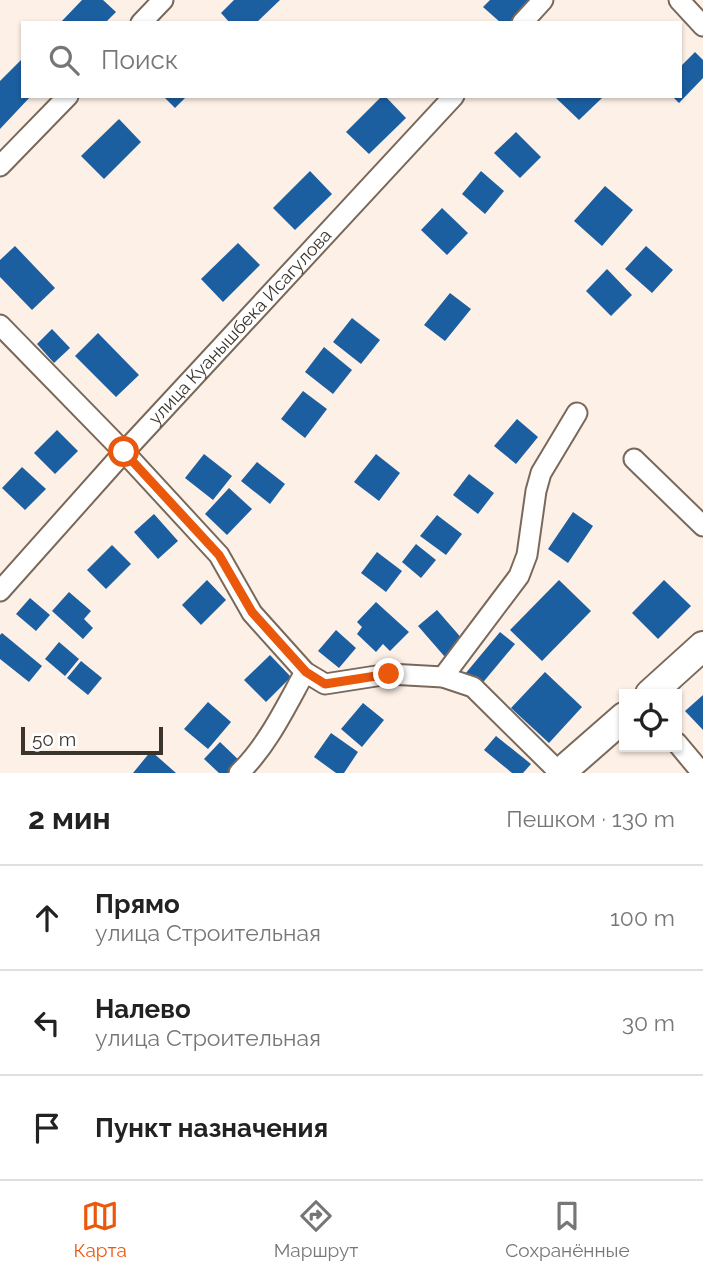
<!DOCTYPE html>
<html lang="ru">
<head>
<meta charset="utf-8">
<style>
  :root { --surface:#fff; --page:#f2f2f2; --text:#222; --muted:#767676; --line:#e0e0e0; --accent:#ea580c }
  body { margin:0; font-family:Raleway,sans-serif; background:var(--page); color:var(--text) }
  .controls { position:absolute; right:21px; bottom:21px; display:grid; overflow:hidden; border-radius:0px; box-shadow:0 2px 5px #0004 }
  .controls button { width:63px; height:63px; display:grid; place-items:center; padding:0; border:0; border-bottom:2px solid var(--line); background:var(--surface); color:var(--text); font:35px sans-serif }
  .scale { position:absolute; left:21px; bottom:18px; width:142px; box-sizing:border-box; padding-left:7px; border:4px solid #3b342d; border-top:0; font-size:19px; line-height:24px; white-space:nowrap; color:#3b342d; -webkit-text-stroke:5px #fff; paint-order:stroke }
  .stop { position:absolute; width:21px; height:21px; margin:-16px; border:5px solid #ea580c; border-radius:50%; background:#fff }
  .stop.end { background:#ea580c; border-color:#fff; box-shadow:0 2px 7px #0008 }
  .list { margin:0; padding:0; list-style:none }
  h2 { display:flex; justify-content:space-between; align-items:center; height:91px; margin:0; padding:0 28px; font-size:30px }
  h2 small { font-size:23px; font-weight:400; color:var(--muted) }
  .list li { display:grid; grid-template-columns:46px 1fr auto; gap:21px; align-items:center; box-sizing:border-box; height:105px; padding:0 28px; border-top:2px solid var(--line) }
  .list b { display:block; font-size:26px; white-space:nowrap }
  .list p { margin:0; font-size:23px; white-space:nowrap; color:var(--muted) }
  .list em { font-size:23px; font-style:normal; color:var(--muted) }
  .icon { flex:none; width:38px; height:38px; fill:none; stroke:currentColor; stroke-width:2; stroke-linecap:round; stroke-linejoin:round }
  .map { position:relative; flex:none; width:703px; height:773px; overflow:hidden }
  .search { position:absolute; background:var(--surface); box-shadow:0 2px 5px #0004; left:21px; right:21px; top:21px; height:77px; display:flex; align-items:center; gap:18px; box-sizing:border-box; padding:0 24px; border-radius:0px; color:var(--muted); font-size:26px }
  .sheet { height:406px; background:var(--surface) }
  nav { display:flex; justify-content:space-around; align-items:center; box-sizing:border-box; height:98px; border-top:2px solid var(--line); background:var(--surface); font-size:19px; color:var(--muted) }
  nav a { display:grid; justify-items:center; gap:4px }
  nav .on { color:var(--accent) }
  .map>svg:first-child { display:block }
  .building { fill:#1c5fa1 }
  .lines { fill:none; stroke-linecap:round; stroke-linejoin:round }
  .street-casing { stroke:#7a695a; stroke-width:23 }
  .secondary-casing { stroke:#7a695a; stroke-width:32 }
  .street { stroke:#fff; stroke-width:19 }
  .secondary { stroke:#fff; stroke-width:28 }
  .route { stroke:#ea580c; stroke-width:9 }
  .labels { text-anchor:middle; stroke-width:7; stroke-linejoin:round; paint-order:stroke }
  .street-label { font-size:18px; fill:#3b342d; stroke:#fff }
</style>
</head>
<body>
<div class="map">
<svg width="703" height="773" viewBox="0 0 703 773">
  <rect width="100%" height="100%" fill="#fdf1e7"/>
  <!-- building -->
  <g class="building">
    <polygon points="82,0 103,0 116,12 105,23 60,23"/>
    <polygon points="234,0 280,0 256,23 230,23 221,13"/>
    <polygon points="490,0 540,0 519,23 501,23 483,7"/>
    <polygon points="695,52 703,60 703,78 679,103 672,96 680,96 680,67"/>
    <polygon points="23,58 23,96 31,96 0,129 0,81"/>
    <polygon points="163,96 187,96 175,108"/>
    <polygon points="382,96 385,96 406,118 369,154 346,132"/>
    <polygon points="558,96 600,96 602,98 579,120 556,98"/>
    <polygon points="119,119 141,142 104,179 81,156"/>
    <polygon points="516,132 541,157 520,178 494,153"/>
    <polygon points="310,171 332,194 295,230 273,208"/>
    <polygon points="481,171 504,191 485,214 462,194"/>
    <polygon points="605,186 633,210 602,246 574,221"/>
    <polygon points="442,208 468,233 447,255 421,230"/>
    <polygon points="238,243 260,265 223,302 201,279"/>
    <polygon points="15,246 55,288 32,310 0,277 0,260"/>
    <polygon points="646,246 673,270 652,293 625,269"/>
    <polygon points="607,269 632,295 611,316 586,291"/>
    <polygon points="450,293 471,309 445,341 424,325"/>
    <polygon points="352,318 380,340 361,364 333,342"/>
    <polygon points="52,329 70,348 54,363 37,344"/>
    <polygon points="98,333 139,375 116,397 75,356"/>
    <polygon points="324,347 352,370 333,394 305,372"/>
    <polygon points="303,391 327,409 305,438 281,419"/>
    <polygon points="517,419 538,437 516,464 494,446"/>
    <polygon points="57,430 78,451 55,474 34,453"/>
    <polygon points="204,454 232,476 213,500 185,478"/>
    <polygon points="376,454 400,473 379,501 354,482"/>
    <polygon points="257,462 285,484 270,504 241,481"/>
    <polygon points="22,467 46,489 25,510 2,488"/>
    <polygon points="469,474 494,493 478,514 453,495"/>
    <polygon points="229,488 252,509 227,535 205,514"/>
    <polygon points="573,512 593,526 568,563 548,549"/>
    <polygon points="154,514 178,541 158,559 134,532"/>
    <polygon points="437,515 462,534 446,555 420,536"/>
    <polygon points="416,544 436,560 421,578 402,562"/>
    <polygon points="112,545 131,564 106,589 87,570"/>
    <polygon points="377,552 402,571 386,592 361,573"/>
    <polygon points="207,580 226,600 201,625 182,605"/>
    <polygon points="559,580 591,611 542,661 510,630"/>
    <polygon points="664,580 691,606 658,639 632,613"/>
    <polygon points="69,592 91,611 84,619 93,628 83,639 52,611"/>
    <polygon points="30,598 50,615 36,631 16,614"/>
    <polygon points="376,602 409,632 390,651 383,644 376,652 357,634 362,627 357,622"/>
    <polygon points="437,610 464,641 445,657 418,626"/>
    <polygon points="336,630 356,648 339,668 318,651"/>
    <polygon points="500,632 515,644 480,686 465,674"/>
    <polygon points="2,633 42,666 29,682 0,659 0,635"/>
    <polygon points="59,642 79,659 65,676 45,659"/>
    <polygon points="270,655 291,677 266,702 244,680"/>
    <polygon points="81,661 102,678 88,695 67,678"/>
    <polygon points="545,672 582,707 549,743 511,708"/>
    <polygon points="703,695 703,730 685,711"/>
    <polygon points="208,702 231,722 208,749 184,729"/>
    <polygon points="363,703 384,720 362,747 341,729"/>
    <polygon points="331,733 358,752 344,773 336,773 314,757"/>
    <polygon points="496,736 531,764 523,773 512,773 484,750"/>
    <polygon points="220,742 244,765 237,773 219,773 204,759"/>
    <polygon points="151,751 176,773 133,773"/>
  </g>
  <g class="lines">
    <defs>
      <g id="street">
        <polyline points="679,0 703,26"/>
        <polyline points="141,23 163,0"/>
        <polyline points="522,23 543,0"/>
        <polyline points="0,166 68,96"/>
        <polyline points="0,325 124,452 219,555 252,613 305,672 325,684 389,674 443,677 473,687 560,773"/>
        <polyline points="634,459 703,526"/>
        <path id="s1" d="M0 591 124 452 454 96"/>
        <polyline points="443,677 519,576 527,555 536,491 541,473 577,413"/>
        <polyline points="677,743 702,773"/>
        <path d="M239 773C268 745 286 706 305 672"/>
      </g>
      <g id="secondary">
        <polyline points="650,694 703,646"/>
        <polyline points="560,773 624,717"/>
      </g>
    </defs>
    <!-- street casing -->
    <use href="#street" class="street-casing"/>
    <!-- secondary casing -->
    <use href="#secondary" class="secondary-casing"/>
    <!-- street -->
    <use href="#street" class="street"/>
    <!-- secondary -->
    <use href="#secondary" class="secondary"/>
  </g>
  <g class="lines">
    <!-- route -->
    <polyline class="route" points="124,452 219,555 252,612 306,672 325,684 389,674"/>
  </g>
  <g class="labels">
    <!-- street labels -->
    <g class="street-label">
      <text dy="6" stroke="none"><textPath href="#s1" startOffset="357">улица Куанышбека Исагулова</textPath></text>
    </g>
  </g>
</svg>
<div class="controls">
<button><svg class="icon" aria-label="locate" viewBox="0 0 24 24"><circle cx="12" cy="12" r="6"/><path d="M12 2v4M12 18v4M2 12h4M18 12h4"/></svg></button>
</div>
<div class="scale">50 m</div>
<div class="stop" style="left:124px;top:452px"></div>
<div class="stop end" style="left:389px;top:674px"></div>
<div class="search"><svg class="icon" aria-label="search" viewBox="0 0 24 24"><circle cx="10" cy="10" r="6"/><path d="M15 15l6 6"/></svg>Поиск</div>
</div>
<section class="sheet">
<h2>2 мин<small>Пешком · 130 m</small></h2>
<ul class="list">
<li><svg class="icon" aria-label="ahead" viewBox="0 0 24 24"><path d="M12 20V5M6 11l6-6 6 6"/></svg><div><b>Прямо</b><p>улица Строительная</p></div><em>100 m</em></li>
<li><svg class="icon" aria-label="left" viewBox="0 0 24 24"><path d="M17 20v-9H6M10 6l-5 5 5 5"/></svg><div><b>Налево</b><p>улица Строительная</p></div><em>30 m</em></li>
<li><svg class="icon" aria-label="arrive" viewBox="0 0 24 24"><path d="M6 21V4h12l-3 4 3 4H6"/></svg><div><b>Пункт назначения</b></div></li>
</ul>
</section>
<nav>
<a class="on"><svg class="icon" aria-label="map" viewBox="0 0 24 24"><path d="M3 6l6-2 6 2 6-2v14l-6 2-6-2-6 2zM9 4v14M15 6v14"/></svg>Карта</a>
<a><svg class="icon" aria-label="directions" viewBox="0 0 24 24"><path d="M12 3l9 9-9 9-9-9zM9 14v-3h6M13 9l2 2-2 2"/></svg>Маршрут</a>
<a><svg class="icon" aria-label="saved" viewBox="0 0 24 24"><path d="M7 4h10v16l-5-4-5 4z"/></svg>Сохранённые</a>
</nav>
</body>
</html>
